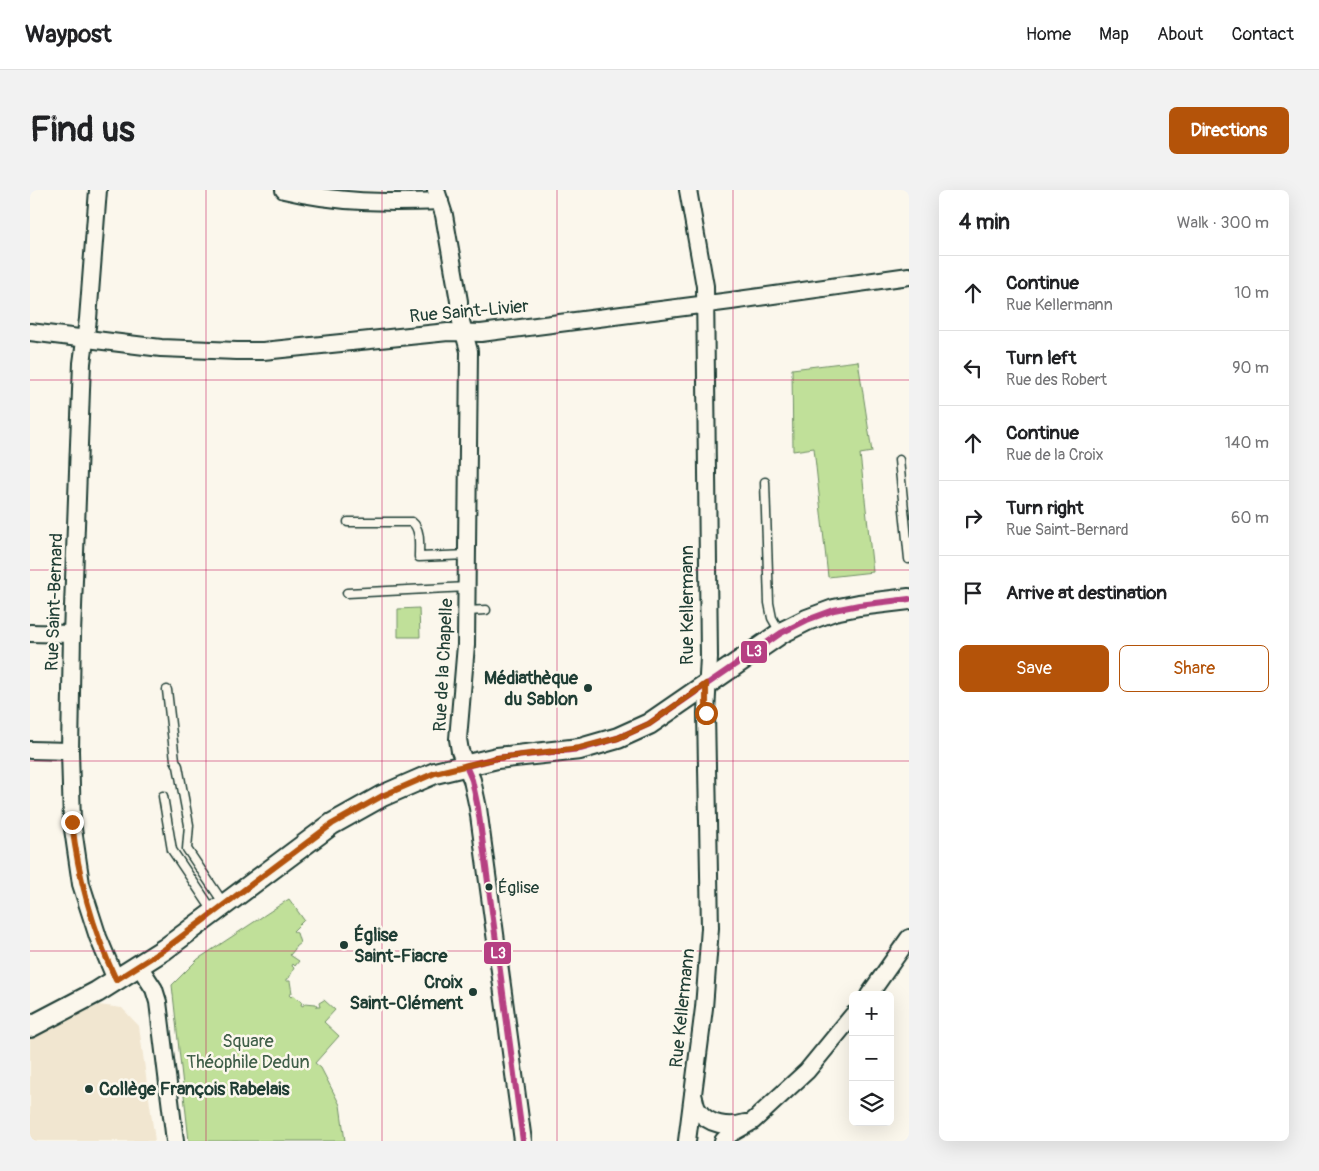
<!DOCTYPE html>
<html lang="en">
<head>
<meta charset="utf-8">
<style>
  :root { --surface:#fff; --page:#f2f2f2; --text:#202124; --muted:#757577; --line:#e0e0e0; --accent:#b45309 }
  body { margin:0; font-family:Pangolin,sans-serif; background:var(--page); color:var(--text) }
  .controls { position:absolute; right:15px; bottom:15px; display:grid; overflow:hidden; border-radius:8px; box-shadow:0 5px 20px #0002 }
  .controls button { width:45px; height:45px; display:grid; place-items:center; padding:0; border:0; border-bottom:1px solid var(--line); background:var(--surface); color:var(--text); font:25px sans-serif }
  .stop { position:absolute; width:15px; height:15px; margin:-11px; border:4px solid #b45309; border-radius:50%; background:#fff }
  .stop.end { background:#b45309; border-color:#fff; box-shadow:0 1px 5px #0008 }
  .list { margin:0; padding:0; list-style:none }
  h2 { display:flex; justify-content:space-between; align-items:center; height:65px; margin:0; padding:0 20px; font-size:21px }
  h2 small { font-size:16px; font-weight:400; color:var(--muted) }
  .list li { display:grid; grid-template-columns:32px 1fr auto; gap:15px; align-items:center; box-sizing:border-box; height:75px; padding:0 20px; border-top:1px solid var(--line) }
  .list b { display:block; font-size:19px; white-space:nowrap }
  .list p { margin:0; font-size:16px; white-space:nowrap; color:var(--muted) }
  .list em { font-size:16px; font-style:normal; color:var(--muted) }
  .actions { display:flex; gap:10px; padding:15px 20px }
  .actions a { flex:1; padding:11px 0; border:1px solid var(--accent); border-radius:8px; text-align:center; font-size:18px; color:var(--accent) }
  .actions .main { background:var(--accent); color:#fff }
  .icon { flex:none; width:28px; height:28px; fill:none; stroke:currentColor; stroke-width:2; stroke-linecap:round; stroke-linejoin:round }
  .map { position:relative; flex:none; width:879px; height:951px; overflow:hidden; border-radius:8px }
  header { display:flex; align-items:center; gap:30px; box-sizing:border-box; height:70px; padding:0 25px; background:var(--surface); border-bottom:1px solid var(--line) }
  header strong { font-size:24px }
  nav { display:flex; gap:28px; margin-inline-start:auto; font-size:18px }
  .intro { display:flex; align-items:center; justify-content:space-between; box-sizing:border-box; height:120px; padding:0 30px }
  h1 { margin:0; font-size:35px }
  .button { padding:12px 22px; border-radius:8px; background:var(--accent); color:#fff; font-size:18px; font-weight:700 }
  main { display:flex; gap:30px; padding:0 30px }
  aside { flex:1; background:var(--surface); border-radius:8px; box-shadow:0 5px 20px #0002 }
  .map>svg:first-child { display:block }
  .built { fill:#f1e6d0 }
  .green { fill:#c0e099; stroke:#708e66 }
  .lines { fill:none; stroke-linecap:round; stroke-linejoin:round }
  .service-casing { stroke:#1f3d34; stroke-width:11 }
  .minor-casing { stroke:#1f3d34; stroke-width:20 }
  .tertiary-casing { stroke:#1f3d34; stroke-width:24 }
  .service { stroke:#fbf7ec; stroke-width:8 }
  .minor { stroke:#fbf7ec; stroke-width:16 }
  .tertiary { stroke:#fbf7ec; stroke-width:20 }
  .bus-1-casing { stroke:#fbf7ec; stroke-width:10 }
  .bus-1 { stroke:#b63f82; stroke-width:6 }
  .route { stroke:#b45309; stroke-width:6 }
  .grid { fill:none; stroke:#c2185b; stroke-width:1; stroke-opacity:0.55 }
  .poi-dot { fill:#1f3d34; stroke:#fbf7ec; stroke-width:2 }
  .labels { text-anchor:middle; stroke-width:5; stroke-linejoin:round; paint-order:stroke }
  .bus-label { font-size:17px; fill:#1f3d34; stroke:#fbf7ec; text-anchor:start }
  .street-label { font-size:18px; fill:#1f3d34; stroke:#fbf7ec }
  .poi-label { font-size:18px; font-weight:bold; fill:#1f3d34; stroke:#fbf7ec; text-anchor:end }
  .park-label { font-size:18px; fill:#3f5e48; stroke:#fbf7ec }
  .line-badge { stroke:#fbf7ec; stroke-width:2 }
  .badge-label { font-size:14px; text-anchor:middle; font-weight:bold; fill:#fff }
</style>
</head>
<body>
<header>
<strong>Waypost</strong>
<nav><a>Home</a><a>Map</a><a>About</a><a>Contact</a></nav>
</header>
<div class="intro"><h1>Find us</h1><a class="button">Directions</a></div>
<main>
<div class="map">
<svg width="879" height="951" viewBox="0 0 879 951">
  <rect width="100%" height="100%" fill="#fbf7ec"/>
  <filter id="ink" filterUnits="userSpaceOnUse"><feTurbulence type="fractalNoise" baseFrequency=".02" numOctaves="2"/><feDisplacementMap in="SourceGraphic" scale="10" xChannelSelector="R" yChannelSelector="G"/><feConvolveMatrix kernelMatrix="1 2 1 2 8 2 1 2 1" color-interpolation-filters="sRGB"/></filter>
  <g filter="url(#ink)">
    <!-- built -->
    <polygon class="built" points="69,815 92,818 109,836 125,951 0,951 0,847"/>
    <!-- green -->
    <g class="green">
      <polygon points="828,171 842,262 830,264 843,382 798,387 784,258 763,261 762,179"/>
      <polygon points="389,418 390,447 368,447 368,419"/>
      <polygon points="259,709 274,730 263,741 267,743 270,753 265,757 265,759 260,765 269,771 265,776 263,774 262,776 264,778 259,788 256,789 256,791 260,791 262,803 259,805 261,807 263,805 272,812 271,815 273,816 275,813 286,814 287,817 290,817 289,813 294,810 305,820 294,832 309,846 285,873 291,878 310,915 315,951 159,951 142,795 168,769"/>
    </g>
    <g class="lines">
      <defs>
        <g id="service">
          <polyline points="869,270 879,369"/>
          <polyline points="735,292 739,413 742,428 750,442"/>
          <path d="M318 332H382C391 339 389 355 389 367L438 365"/>
          <polyline points="317,403 438,397"/>
          <polyline points="437,421 456,420"/>
          <polyline points="137,500 145,570 148,576 159,635 157,659 194,714"/>
          <polyline points="133,606 142,660 183,721"/>
        </g>
        <g id="minor">
          <polyline points="68,0 58,129 52,173 42,444 40,561 42,632 51,694 68,747 86,790"/>
          <path d="M254 0C308 13 356 13 410 11"/>
          <polyline points="406,0 414,25 429,111 429,124 439,161 436,455 428,549 430,561 442,590 448,618 493,951"/>
          <polyline points="0,142 131,158 207,161 233,161 418,142 451,143 701,111 879,86"/>
          <polyline points="0,443 42,444"/>
          <polyline points="0,560 40,561"/>
          <polyline points="109,776 124,799 128,812 145,951"/>
          <polyline points="839,805 879,748"/>
          <path d="M663 905C665 910 665 916 668 920 678 935 699 938 715 933"/>
          <polyline points="657,951 674,818 680,738 676,523 679,467 675,96 658,0"/>
          <polyline points="693,951 700,944 723,931 777,881 823,825"/>
        </g>
        <polyline id="tertiary" points="0,837 67,802 135,759 302,634 352,606 405,583 467,568 550,559 588,548 619,534 751,443 777,430 804,420 829,415 879,409"/>
      </defs>
      <!-- service casing -->
      <use href="#service" class="service-casing"/>
      <!-- minor casing -->
      <use href="#minor" class="minor-casing"/>
      <!-- tertiary casing -->
      <use href="#tertiary" class="tertiary-casing"/>
      <!-- service -->
      <use href="#service" class="service"/>
      <!-- minor -->
      <use href="#minor" class="minor"/>
      <!-- tertiary -->
      <use href="#tertiary" class="tertiary"/>
      <defs>
        <g id="bus-1">
          <polyline points="436,576 467,568 550,559 588,548 619,534 751,443 777,430 804,420 829,415 879,409"/>
          <polyline points="436,576 442,590 448,618 493,951"/>
        </g>
      </defs>
      <!-- bus-1 casing -->
      <use href="#bus-1" class="bus-1-casing"/>
      <!-- bus-1 -->
      <use href="#bus-1" class="bus-1"/>
    </g>
  </g>
  <g class="lines" filter="url(#ink)">
    <!-- route -->
    <path class="route" d="M42 632C48 688 63 740 86 790L135 759 302 634 352 606 405 583 467 568 550 558 588 548 619 534 676 494V523"/>
  </g>
  <!-- grid -->
  <path class="grid" d="M176 0V951M352 0V951M527 0V951M703 0V951M0 190H879M0 380H879M0 571H879M0 761H879"/>
  <!-- markers -->
  <g class="poi-dot">
    <circle cx="558" cy="498" r="5"/>
    <circle cx="459" cy="697" r="4.5"/>
    <circle cx="314" cy="755" r="5"/>
    <circle cx="443" cy="802" r="5"/>
    <circle cx="59" cy="899" r="5"/>
  </g>
  <g class="labels">
    <!-- bus labels -->
    <g class="bus-label">
      <text x="468" y="703">Église</text>
    </g>
    <!-- street labels -->
    <g class="street-label">
      <text transform="translate(439 121) rotate(-5)" y="6">Rue Saint-Livier</text>
      <text transform="translate(24 412) rotate(-88)" y="6">Rue Saint-Bernard</text>
      <text transform="translate(657 415) rotate(-90)" y="6">Rue Kellermann</text>
      <text transform="translate(413 475) rotate(-87)" y="6">Rue de la Chapelle</text>
      <text transform="translate(652 818) rotate(-84)" y="6">Rue Kellermann</text>
    </g>
    <!-- poi labels -->
    <g class="poi-label">
      <text x="548" y="494">Médiathèque<tspan x="548" dy="21">du Sablon</tspan></text>
      <text x="324" y="751" text-anchor="start">Église<tspan x="324" dy="21">Saint-Fiacre</tspan></text>
      <text x="433" y="798">Croix<tspan x="433" dy="21">Saint-Clément</tspan></text>
      <text x="69" y="905" text-anchor="start">Collège François Rabelais</text>
    </g>
    <!-- park labels -->
    <g class="park-label">
      <text x="218" y="857">Square<tspan x="218" dy="21">Théophile Dedun</tspan></text>
    </g>
  </g>
  <g class="line-badge">
    <rect x="710" y="450" width="28" height="24" rx="5" fill="#b63f82"/>
    <rect x="453" y="751" width="29" height="24" rx="5" fill="#b63f82"/>
  </g>
  <g class="badge-label">
    <text x="724" y="466">L3</text>
    <text x="468" y="768">L3</text>
  </g>
</svg>
<div class="controls">
<button>+</button>
<button>−</button>
<button><svg class="icon" aria-label="layers" viewBox="0 0 24 24"><path d="M12 4l9 5-9 5-9-5zM3 14l9 5 9-5"/></svg></button>
</div>
<div class="stop" style="left:676px;top:523px"></div>
<div class="stop end" style="left:42px;top:632px"></div>
</div>
<aside>
<h2>4 min<small>Walk · 300 m</small></h2>
<ul class="list">
<li><svg class="icon" aria-label="ahead" viewBox="0 0 24 24"><path d="M12 20V5M6 11l6-6 6 6"/></svg><div><b>Continue</b><p>Rue Kellermann</p></div><em>10 m</em></li>
<li><svg class="icon" aria-label="left" viewBox="0 0 24 24"><path d="M17 20v-9H6M10 6l-5 5 5 5"/></svg><div><b>Turn left</b><p>Rue des Robert</p></div><em>90 m</em></li>
<li><svg class="icon" aria-label="ahead" viewBox="0 0 24 24"><path d="M12 20V5M6 11l6-6 6 6"/></svg><div><b>Continue</b><p>Rue de la Croix</p></div><em>140 m</em></li>
<li><svg class="icon" aria-label="right" viewBox="0 0 24 24"><path d="M7 20v-9h11M14 6l5 5-5 5"/></svg><div><b>Turn right</b><p>Rue Saint-Bernard</p></div><em>60 m</em></li>
<li><svg class="icon" aria-label="arrive" viewBox="0 0 24 24"><path d="M6 21V4h12l-3 4 3 4H6"/></svg><div><b>Arrive at destination</b></div></li>
</ul>
<div class="actions"><a class="main">Save</a><a>Share</a></div>
</aside>
</main>
</body>
</html>
